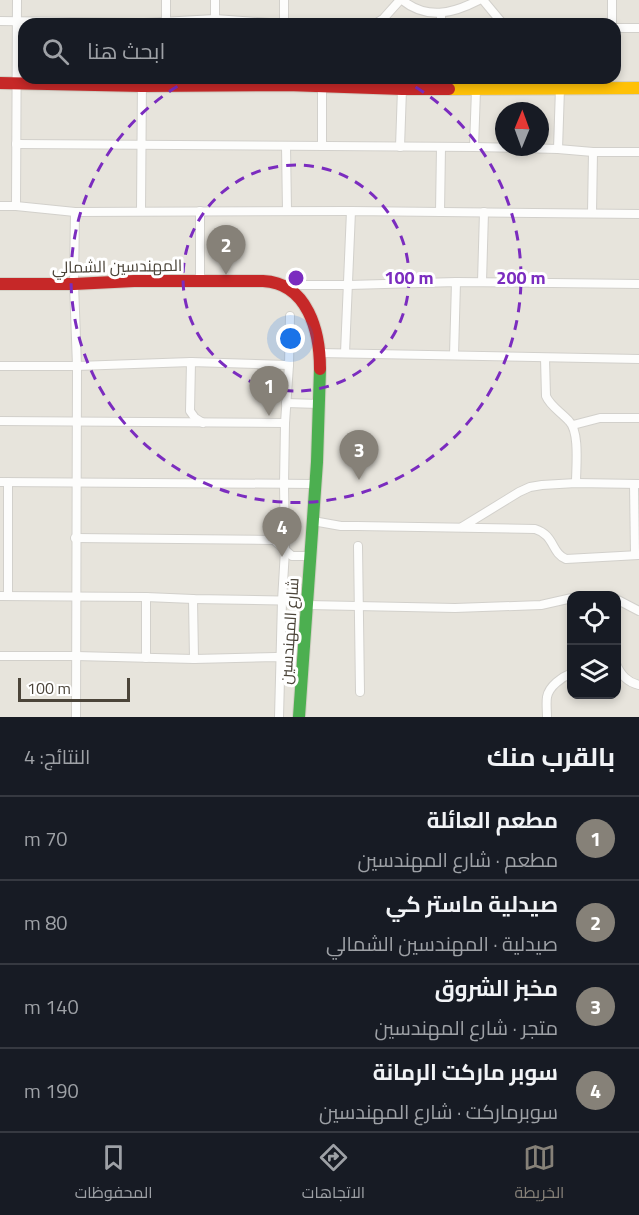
<!DOCTYPE html>
<html lang="ar">
<head>
<meta charset="utf-8">
<style>
  :root { --surface:#171b24; --page:#242831; --text:#f1f3f6; --muted:#9ea1a6; --line:#363941; --accent:#868178 }
  body { margin:0; font-family:"Titillium Web",Cairo,sans-serif; background:var(--page); color:var(--text); direction:rtl }
  .controls { position:absolute; right:18px; bottom:18px; display:grid; overflow:hidden; border-radius:12px; box-shadow:0 3px 9px #0003 }
  .controls button { width:54px; height:54px; display:grid; place-items:center; padding:0; border:0; border-bottom:2px solid var(--line); background:var(--surface); color:var(--text); font:30px sans-serif }
  .compass { position:absolute; left:495px; top:102px; width:54px; height:54px; border-radius:50%; background:var(--surface); box-shadow:0 3px 9px #0003; rotate:1deg }
  .scale { position:absolute; left:18px; bottom:15px; width:112px; box-sizing:border-box; padding-left:6px; border:3px solid #4b4439; border-top:0; font-size:16px; line-height:21px; white-space:nowrap; color:#4b4439; -webkit-text-stroke:4px #fff; paint-order:stroke }
  .you { position:absolute; left:291px; top:339px; width:21px; height:21px; margin:-15px; border:4px solid #fff; border-radius:50%; background:#1a73e8; box-shadow:0 0 0 9px #1a73e833 }
  .badge { display:grid; place-items:center; width:39px; height:39px; border-radius:50%; background:var(--accent); color:#fff; font-size:20px; font-weight:700 }
  .pin { position:absolute; translate:-50% -50px; filter:drop-shadow(0 2px 3px #0008) }
  .pin::after { content:''; position:absolute; top:32px; width:21px; height:18px; background:inherit; clip-path:polygon(0 0,100% 0,50% 100%) }
  .list { margin:0; padding:0; list-style:none }
  h2 { display:flex; justify-content:space-between; align-items:center; height:78px; margin:0; padding:0 24px; font-size:26px }
  h2 small { font-size:20px; font-weight:400; color:var(--muted) }
  .list li { display:grid; grid-template-columns:39px 1fr auto; gap:18px; align-items:center; box-sizing:border-box; height:84px; padding:0 24px; border-top:2px solid var(--line) }
  .list b { display:block; font-size:22px; white-space:nowrap }
  .list p { margin:0; font-size:20px; white-space:nowrap; color:var(--muted) }
  .list em { font-size:20px; font-style:normal; color:var(--muted) }
  .icon { flex:none; width:33px; height:33px; fill:none; stroke:currentColor; stroke-width:2; stroke-linecap:round; stroke-linejoin:round }
  .map { position:relative; flex:none; width:639px; height:717px; overflow:hidden; direction:ltr }
  .search { position:absolute; background:var(--surface); box-shadow:0 3px 9px #0003; left:18px; right:18px; top:18px; height:66px; display:flex; align-items:center; gap:15px; box-sizing:border-box; padding:0 21px; border-radius:18px; color:var(--muted); font-size:22px }
  .sheet { height:414px; background:var(--surface) }
  nav { display:flex; justify-content:space-around; align-items:center; box-sizing:border-box; height:84px; border-top:2px solid var(--line); background:var(--surface); font-size:16px; color:var(--muted) }
  nav a { display:grid; justify-items:center; gap:3px }
  nav .on { color:var(--accent) }
  .map>svg:first-child { display:block }
  .residential { fill:#e7e4dc; fill-rule:evenodd }
  .lines { fill:none; stroke-linecap:round; stroke-linejoin:round }
  .street-casing { stroke:#d2d0cb; stroke-width:10 }
  .fast-casing { stroke:#d3cfc5; stroke-width:14 }
  .slow-casing { stroke:#d3cfc5; stroke-width:14 }
  .jam-casing { stroke:#d3cfc5; stroke-width:14 }
  .street { stroke:#fdfdfc; stroke-width:8 }
  .fast { stroke:#4caf50; stroke-width:12 }
  .slow { stroke:#ffc107; stroke-width:12 }
  .jam { stroke:#c62828; stroke-width:12 }
  .ring { fill:none; stroke:#7b2cbf; stroke-width:3; stroke-dasharray:10 8 }
  .labels { text-anchor:middle; stroke-width:6; stroke-linejoin:round; paint-order:stroke }
  .street-label { font-size:16px; fill:#4b4439; stroke:#fff }
  .centre { fill:#7b2cbf; stroke:#fff; stroke-width:3 }
  .ring-label { font-size:18px; text-anchor:middle; font-weight:bold; fill:#7b2cbf; stroke:#fff; stroke-width:6; stroke-linejoin:round; paint-order:stroke }
</style>
</head>
<body>
<div class="map">
<svg width="639" height="717" viewBox="0 0 639 717">
  <rect width="100%" height="100%" fill="#f4f2ee"/>
  <!-- residential -->
  <path class="residential" d="M0 0H639V717H0ZM24 24H615V78H24ZM504 111H540V147H504ZM572 596H616V694H572Z"/>
  <g class="lines">
    <defs>
      <g id="street">
        <path d="M402 0C427 20 452 14 479 0"/>
        <polyline points="483,0 503,24"/>
        <polyline points="441,13 441,24"/>
        <polyline points="215,19 215,0"/>
        <polyline points="0,21 144,23 215,19 283,24"/>
        <polyline points="166,22 166,0"/>
        <polyline points="284,24 284,0"/>
        <polyline points="375,24 383,19 400,0"/>
        <polyline points="612,24 612,0"/>
        <polyline points="615,28 639,28"/>
        <polyline points="593,78 593,88"/>
        <polyline points="322,85 322,146"/>
        <polyline points="16,144 474,147 558,149 593,152 639,152"/>
        <polyline points="286,146 287,211"/>
        <polyline points="400,147 402,89"/>
        <polyline points="474,147 476,90"/>
        <polyline points="558,149 560,88"/>
        <polyline points="0,206 16,206 75,212 351,211"/>
        <polyline points="16,206 17,0"/>
        <polyline points="141,211 142,78"/>
        <polyline points="75,212 74,284 77,366 76,717"/>
        <polyline points="440,212 441,147"/>
        <polyline points="592,213 593,152"/>
        <polyline points="200,280 200,211"/>
        <polyline points="482,282 484,212"/>
        <polyline points="283,285 349,285 456,282 639,284"/>
        <polyline points="319,353 639,359"/>
        <polyline points="345,353 351,211 639,214"/>
        <polyline points="454,355 456,282"/>
        <path d="M545 358 546 396C550 406 561 412 569 421 580 432 576 467 576 483"/>
        <polyline points="191,362 190,411 195,418 203,423"/>
        <polyline points="0,366 77,366 191,362 289,365"/>
        <polyline points="286,403 319,404"/>
        <polyline points="0,421 285,423"/>
        <polyline points="573,425 600,418 639,418"/>
        <polyline points="0,482 315,484"/>
        <polyline points="8,482 8,596"/>
        <polyline points="634,484 635,555"/>
        <path d="M313 521 341 526H357L535 529C555 535 551 553 566 559L639 555"/>
        <polyline points="462,527 519,492 530,487 542,485 576,483 639,484"/>
        <polyline points="75,538 274,540 292,556 312,556"/>
        <polyline points="358,546 360,692"/>
        <polyline points="0,596 146,597 193,599 308,601"/>
        <polyline points="584,596 598,596"/>
        <polyline points="193,599 194,659"/>
        <polyline points="616,599 639,611"/>
        <polyline points="308,605 455,608 541,605 572,598"/>
        <polyline points="0,656 76,656 194,659 276,657 281,658"/>
        <polyline points="146,658 146,597"/>
        <path d="M616 664C621 675 627 682 639 685"/>
        <polyline points="279,717 282,601 285,550 284,484 285,423 289,365 290,316"/>
        <path d="M547 717C547 711 546 703 547 697 549 686 562 677 572 673"/>
      </g>
      <polyline id="fast" points="299,717 317,462 320,369"/>
      <polyline id="slow" points="449,89 639,88"/>
      <g id="jam">
        <polyline points="0,83 142,86 287,85 402,89 449,89"/>
        <path d="M0 284H74L134 281H263C308 283 320 332 320 369"/>
      </g>
    </defs>
    <!-- street casing -->
    <use href="#street" class="street-casing"/>
    <!-- fast casing -->
    <use href="#fast" class="fast-casing"/>
    <!-- slow casing -->
    <use href="#slow" class="slow-casing"/>
    <!-- jam casing -->
    <use href="#jam" class="jam-casing"/>
    <!-- street -->
    <use href="#street" class="street"/>
    <!-- fast -->
    <use href="#fast" class="fast"/>
    <!-- slow -->
    <use href="#slow" class="slow"/>
    <!-- jam -->
    <use href="#jam" class="jam"/>
  </g>
  <!-- distance rings -->
  <g class="ring">
    <circle cx="296" cy="278" r="113"/>
    <path d="M400 78A225 225 0 1 1 192 78"/>
  </g>
  <g class="labels">
    <!-- street labels -->
    <g class="street-label">
      <text transform="translate(117 266) rotate(-1)" y="6">المهندسين الشمالي</text>
      <text transform="translate(289 631) rotate(-86)" y="6">شارع المهندسين</text>
    </g>
  </g>
  <circle cx="296" cy="278" r="9" class="centre"/>
  <g class="ring-label">
    <text x="409" y="284">100 m</text>
    <text x="521" y="284">200 m</text>
  </g>
</svg>
<div class="controls">
<button><svg class="icon" aria-label="locate" viewBox="0 0 24 24"><circle cx="12" cy="12" r="6"/><path d="M12 2v4M12 18v4M2 12h4M18 12h4"/></svg></button>
<button><svg class="icon" aria-label="layers" viewBox="0 0 24 24"><path d="M12 4l9 5-9 5-9-5zM3 14l9 5 9-5"/></svg></button>
</div>
<svg class="compass" viewBox="-18 -18 36 36"><path d="M0-13l5 13h-10z" fill="#e53935"/><path d="M0 13l5-13h-10z" fill="#9ea1a6"/></svg>
<div class="scale">100 m</div>
<div class="you"></div>
<div class="pin badge" style="left:269px;top:416px">1</div>
<div class="pin badge" style="left:226px;top:275px">2</div>
<div class="pin badge" style="left:359px;top:480px">3</div>
<div class="pin badge" style="left:282px;top:557px">4</div>
<div class="search"><svg class="icon" aria-label="search" viewBox="0 0 24 24"><circle cx="10" cy="10" r="6"/><path d="M15 15l6 6"/></svg>ابحث هنا</div>
</div>
<section class="sheet">
<h2>بالقرب منك<small>النتائج: 4</small></h2>
<ul class="list">
<li><span class="badge">1</span><div><b>مطعم العائلة</b><p>مطعم · شارع المهندسين</p></div><em>70 m</em></li>
<li><span class="badge">2</span><div><b>صيدلية ماستر كي</b><p>صيدلية · المهندسين الشمالي</p></div><em>80 m</em></li>
<li><span class="badge">3</span><div><b>مخبز الشروق</b><p>متجر · شارع المهندسين</p></div><em>140 m</em></li>
<li><span class="badge">4</span><div><b>سوبر ماركت الرمانة</b><p>سوبرماركت · شارع المهندسين</p></div><em>190 m</em></li>
</ul>
</section>
<nav>
<a class="on"><svg class="icon" aria-label="map" viewBox="0 0 24 24"><path d="M3 6l6-2 6 2 6-2v14l-6 2-6-2-6 2zM9 4v14M15 6v14"/></svg>الخريطة</a>
<a><svg class="icon" aria-label="directions" viewBox="0 0 24 24"><path d="M12 3l9 9-9 9-9-9zM9 14v-3h6M13 9l2 2-2 2"/></svg>الاتجاهات</a>
<a><svg class="icon" aria-label="saved" viewBox="0 0 24 24"><path d="M7 4h10v16l-5-4-5 4z"/></svg>المحفوظات</a>
</nav>
</body>
</html>
